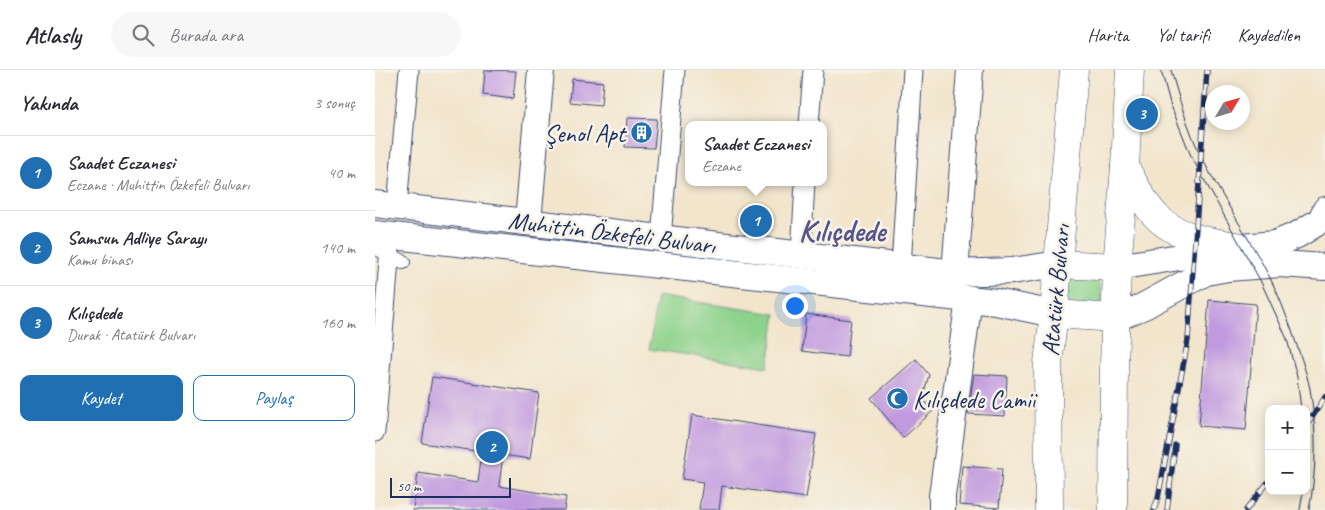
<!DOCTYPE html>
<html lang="tr">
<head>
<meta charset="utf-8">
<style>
  :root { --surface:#fff; --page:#f7f7f7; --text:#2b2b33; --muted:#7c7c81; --line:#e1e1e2; --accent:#1f6fb2 }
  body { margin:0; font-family:Caveat,sans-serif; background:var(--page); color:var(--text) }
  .controls { position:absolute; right:15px; bottom:15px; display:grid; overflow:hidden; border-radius:10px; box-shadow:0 2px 12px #0003 }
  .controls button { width:45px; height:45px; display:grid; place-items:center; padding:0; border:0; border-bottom:1px solid var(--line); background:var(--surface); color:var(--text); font:25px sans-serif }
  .compass { position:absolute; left:830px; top:15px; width:45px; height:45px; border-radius:50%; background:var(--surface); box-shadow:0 2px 12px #0003; rotate:52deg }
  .scale { position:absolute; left:15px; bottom:12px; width:121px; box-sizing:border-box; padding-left:5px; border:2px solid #1b2f5e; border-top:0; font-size:14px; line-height:18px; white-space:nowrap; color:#1b2f5e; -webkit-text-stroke:4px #f7f3e8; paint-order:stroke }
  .you { position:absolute; left:419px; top:235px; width:18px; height:18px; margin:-12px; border:4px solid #fff; border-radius:50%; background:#1a73e8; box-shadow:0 0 0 8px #1a73e833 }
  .badge { display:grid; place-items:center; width:32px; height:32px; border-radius:50%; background:var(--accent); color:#fff; font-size:16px; font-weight:700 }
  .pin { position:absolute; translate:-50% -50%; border:2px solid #fff; box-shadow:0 1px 5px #0006 }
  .popup { position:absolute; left:310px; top:51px; width:142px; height:65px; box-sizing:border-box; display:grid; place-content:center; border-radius:10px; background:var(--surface); filter:drop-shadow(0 1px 4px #0005); font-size:16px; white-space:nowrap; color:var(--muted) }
  .popup b { font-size:19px; color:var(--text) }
  .popup::after { content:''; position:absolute; left:50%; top:100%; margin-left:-10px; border:10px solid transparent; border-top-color:var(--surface) }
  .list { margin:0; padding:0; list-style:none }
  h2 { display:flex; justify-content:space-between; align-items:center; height:65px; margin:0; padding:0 20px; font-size:21px }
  h2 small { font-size:16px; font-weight:400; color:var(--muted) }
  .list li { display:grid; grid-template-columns:32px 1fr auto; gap:15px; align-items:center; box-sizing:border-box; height:75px; padding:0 20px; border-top:1px solid var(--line) }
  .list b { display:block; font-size:19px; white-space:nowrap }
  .list p { margin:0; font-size:16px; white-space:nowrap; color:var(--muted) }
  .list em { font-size:16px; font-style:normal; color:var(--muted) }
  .actions { display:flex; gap:10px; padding:15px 20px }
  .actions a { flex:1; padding:11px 0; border:1px solid var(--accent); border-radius:10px; text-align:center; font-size:18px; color:var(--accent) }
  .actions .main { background:var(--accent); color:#fff }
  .icon { flex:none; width:28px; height:28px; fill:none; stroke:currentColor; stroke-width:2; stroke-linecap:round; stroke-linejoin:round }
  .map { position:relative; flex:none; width:950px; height:440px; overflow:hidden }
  header { display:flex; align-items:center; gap:30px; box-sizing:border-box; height:70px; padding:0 25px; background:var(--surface); border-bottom:1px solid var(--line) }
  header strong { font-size:24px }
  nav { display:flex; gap:28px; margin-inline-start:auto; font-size:18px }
  .search { width:350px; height:45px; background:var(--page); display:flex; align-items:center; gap:12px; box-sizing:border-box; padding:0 18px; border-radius:28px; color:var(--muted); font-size:19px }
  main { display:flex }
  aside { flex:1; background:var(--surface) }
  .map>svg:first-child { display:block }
  .green { fill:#8dd28b; stroke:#548074 }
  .building { fill:#c099df }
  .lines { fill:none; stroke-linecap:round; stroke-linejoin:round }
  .pedestrian-casing { stroke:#3b4a6e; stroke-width:16 }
  .minor-casing { stroke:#3b4a6e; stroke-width:21 }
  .tertiary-casing { stroke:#3b4a6e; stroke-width:26 }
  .secondary-casing { stroke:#3b4a6e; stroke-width:28 }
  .primary-casing { stroke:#3b4a6e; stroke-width:29 }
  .pedestrian { stroke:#fff; stroke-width:14 }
  .minor { stroke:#fff; stroke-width:19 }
  .tertiary { stroke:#fff; stroke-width:24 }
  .secondary { stroke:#fff; stroke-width:26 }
  .primary { stroke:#fff; stroke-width:28 }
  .tram { stroke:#1b2f5e; stroke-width:1 }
  .rail-casing { stroke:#1b2f5e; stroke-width:5.5 }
  .rail { stroke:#f7f3e8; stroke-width:4; stroke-dasharray:11; stroke-linecap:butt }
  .labels { text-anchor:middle; stroke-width:5; stroke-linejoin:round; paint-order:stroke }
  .poi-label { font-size:25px; fill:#1b2f5e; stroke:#f7f3e8; text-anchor:end }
  .street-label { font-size:25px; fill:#1b2f5e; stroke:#f7f3e8 }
  .district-label { font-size:30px; font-weight:bold; fill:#55548b; stroke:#f7f3e8 }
</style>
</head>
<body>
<header>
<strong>Atlasly</strong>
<div class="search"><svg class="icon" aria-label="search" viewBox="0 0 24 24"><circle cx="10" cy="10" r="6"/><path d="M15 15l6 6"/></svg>Burada ara</div>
<nav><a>Harita</a><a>Yol tarifi</a><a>Kaydedilen</a></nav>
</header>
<main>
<aside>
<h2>Yakında<small>3 sonuç</small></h2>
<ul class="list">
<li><span class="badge">1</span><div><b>Saadet Eczanesi</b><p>Eczane · Muhittin Özkefeli Bulvarı</p></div><em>40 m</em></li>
<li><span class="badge">2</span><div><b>Samsun Adliye Sarayı</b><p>Kamu binası</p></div><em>140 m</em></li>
<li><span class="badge">3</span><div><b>Kılıçdede</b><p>Durak · Atatürk Bulvarı</p></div><em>160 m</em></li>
</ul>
<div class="actions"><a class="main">Kaydet</a><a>Paylaş</a></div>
</aside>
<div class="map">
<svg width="950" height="440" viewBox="0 0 950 440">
  <rect width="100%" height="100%" fill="#f7f3e8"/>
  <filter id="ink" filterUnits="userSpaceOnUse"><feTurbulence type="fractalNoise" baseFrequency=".02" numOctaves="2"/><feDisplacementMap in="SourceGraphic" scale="10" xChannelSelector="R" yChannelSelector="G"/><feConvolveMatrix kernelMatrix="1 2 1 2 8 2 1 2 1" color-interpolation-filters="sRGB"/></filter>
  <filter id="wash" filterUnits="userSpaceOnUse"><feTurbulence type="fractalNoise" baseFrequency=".0096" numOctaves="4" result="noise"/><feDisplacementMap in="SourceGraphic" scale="20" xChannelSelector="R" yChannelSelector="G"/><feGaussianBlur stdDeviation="1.12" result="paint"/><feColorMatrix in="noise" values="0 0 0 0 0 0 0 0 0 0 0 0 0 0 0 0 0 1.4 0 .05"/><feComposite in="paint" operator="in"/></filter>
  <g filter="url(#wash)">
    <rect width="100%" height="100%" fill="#f2e5cc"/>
    <!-- green -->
    <g class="green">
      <path d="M692 205 720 208C728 217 729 225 725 236L699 247 683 217Z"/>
      <polygon points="282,226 401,244 393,297 274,279"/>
    </g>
    <g id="blocks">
      <!-- building -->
      <g class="building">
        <polygon points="110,0 141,1 138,29 108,25"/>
        <polygon points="197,9 228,12 226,35 195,32"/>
        <polygon points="252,48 282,49 279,78 250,77"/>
        <polygon points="834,230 881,234 871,360 824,356"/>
        <polygon points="431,244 476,250 472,287 427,281"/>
        <polygon points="541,289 554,305 547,329 559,340 528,368 496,328"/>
        <polygon points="599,304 632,306 630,346 593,344"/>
        <polygon points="57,307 164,323 155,389 128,385 124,416 191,427 189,440 38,440 43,403 103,412 107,382 47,373"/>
        <polygon points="317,345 441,364 431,428 347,416 344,440 324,440 328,412 307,409"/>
        <polygon points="587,396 627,399 624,438 584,435"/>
      </g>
    </g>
  </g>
  <g filter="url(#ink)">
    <use href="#blocks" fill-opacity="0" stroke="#3b4a6e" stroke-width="1"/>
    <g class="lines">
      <defs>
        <polyline id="pedestrian" points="0,177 28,192"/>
        <g id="minor">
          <polyline points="434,55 438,0"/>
          <polyline points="22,136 34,0"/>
          <polyline points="286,168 300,0"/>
          <polyline points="426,185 430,112"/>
          <polyline points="526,197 538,0"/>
          <polyline points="0,362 16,166"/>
        </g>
        <polyline id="tertiary" points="947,145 950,139"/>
        <g id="secondary">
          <polyline points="0,134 580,203 637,201 683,194"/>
          <polyline points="153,152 166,0"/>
          <polyline points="0,164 621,232 679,244"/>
          <polyline points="742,197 867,177 900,174 922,165 940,154"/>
          <polyline points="580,203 595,0"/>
          <polyline points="741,248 769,236 831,202 853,198 905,194 950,197"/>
          <polyline points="567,440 567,426 594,229"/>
        </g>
        <g id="primary">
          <path d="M750 97C759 113 768 133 781 146 803 169 838 172 867 177"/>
          <polyline points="683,194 742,197"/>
          <polyline points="679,244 741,248"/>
          <polyline points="674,440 673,293 679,244 699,0"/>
          <polyline points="738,440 739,298 742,197 750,97 755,0"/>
        </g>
      </defs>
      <!-- pedestrian casing -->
      <use href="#pedestrian" class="pedestrian-casing"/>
      <!-- minor casing -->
      <use href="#minor" class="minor-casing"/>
      <!-- tertiary casing -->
      <use href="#tertiary" class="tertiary-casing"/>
      <!-- secondary casing -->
      <use href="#secondary" class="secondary-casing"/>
      <!-- primary casing -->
      <use href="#primary" class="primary-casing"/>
      <!-- pedestrian -->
      <use href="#pedestrian" class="pedestrian"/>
      <!-- minor -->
      <use href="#minor" class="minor"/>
      <!-- tertiary -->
      <use href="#tertiary" class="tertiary"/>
      <!-- secondary -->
      <use href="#secondary" class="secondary"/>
      <!-- primary -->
      <use href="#primary" class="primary"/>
      <!-- tram -->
      <g class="tram">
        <polyline points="786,0 795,33 816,86 886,212 912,269 922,307 926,339"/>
        <path d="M796 0C804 29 813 59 826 86 847 128 874 167 895 208 904 225 910 243 917 261 923 280 931 299 935 319 942 358 942 401 934 440"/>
        <polyline points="925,440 928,421"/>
      </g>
      <defs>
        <g id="rail">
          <polyline points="931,357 950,327"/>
          <polyline points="779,440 783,428 813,270 832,0"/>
          <polyline points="792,440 800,375"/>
          <polyline points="871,440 894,411"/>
        </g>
      </defs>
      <!-- rail casing -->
      <use href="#rail" class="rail-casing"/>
      <!-- rail -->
      <use href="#rail" class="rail"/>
    </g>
  </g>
  <!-- icons -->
  <defs>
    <symbol id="building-disc" viewBox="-11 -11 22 22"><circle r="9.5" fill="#1f6fb2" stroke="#f7f3e8"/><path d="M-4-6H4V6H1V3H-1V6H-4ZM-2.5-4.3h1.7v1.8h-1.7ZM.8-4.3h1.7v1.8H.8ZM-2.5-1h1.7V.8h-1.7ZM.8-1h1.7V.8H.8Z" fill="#fff"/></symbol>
    <symbol id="mosque-disc" viewBox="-11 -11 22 22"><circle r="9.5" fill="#1f6fb2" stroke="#f7f3e8"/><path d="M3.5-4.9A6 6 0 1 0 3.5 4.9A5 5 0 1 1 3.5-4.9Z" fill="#fff"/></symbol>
  </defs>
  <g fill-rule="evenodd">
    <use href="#building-disc" x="254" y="50" width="25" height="25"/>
    <use href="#mosque-disc" x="510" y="316" width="25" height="25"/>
  </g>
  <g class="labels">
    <!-- poi labels -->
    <g class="poi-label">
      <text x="250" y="72">Şenol Apt</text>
      <text x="538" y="338" text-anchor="start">Kılıçdede Camii</text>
    </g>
    <!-- street labels -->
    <g class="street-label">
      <text transform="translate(237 162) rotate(7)" y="9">Muhittin Özkefeli Bulvarı</text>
      <text transform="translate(680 220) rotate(-85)" y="9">Atatürk Bulvarı</text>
    </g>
    <!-- district labels -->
    <g class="district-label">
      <text x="467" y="171">Kılıçdede</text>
    </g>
  </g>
</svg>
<div class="controls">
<button>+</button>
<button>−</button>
</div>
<svg class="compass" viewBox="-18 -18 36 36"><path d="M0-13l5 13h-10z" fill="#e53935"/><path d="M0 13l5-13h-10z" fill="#7c7c81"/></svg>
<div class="scale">50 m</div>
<div class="you"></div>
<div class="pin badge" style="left:381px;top:151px">1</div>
<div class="popup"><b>Saadet Eczanesi</b>Eczane</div>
<div class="pin badge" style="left:117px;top:377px">2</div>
<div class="pin badge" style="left:767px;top:44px">3</div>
</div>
</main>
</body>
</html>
